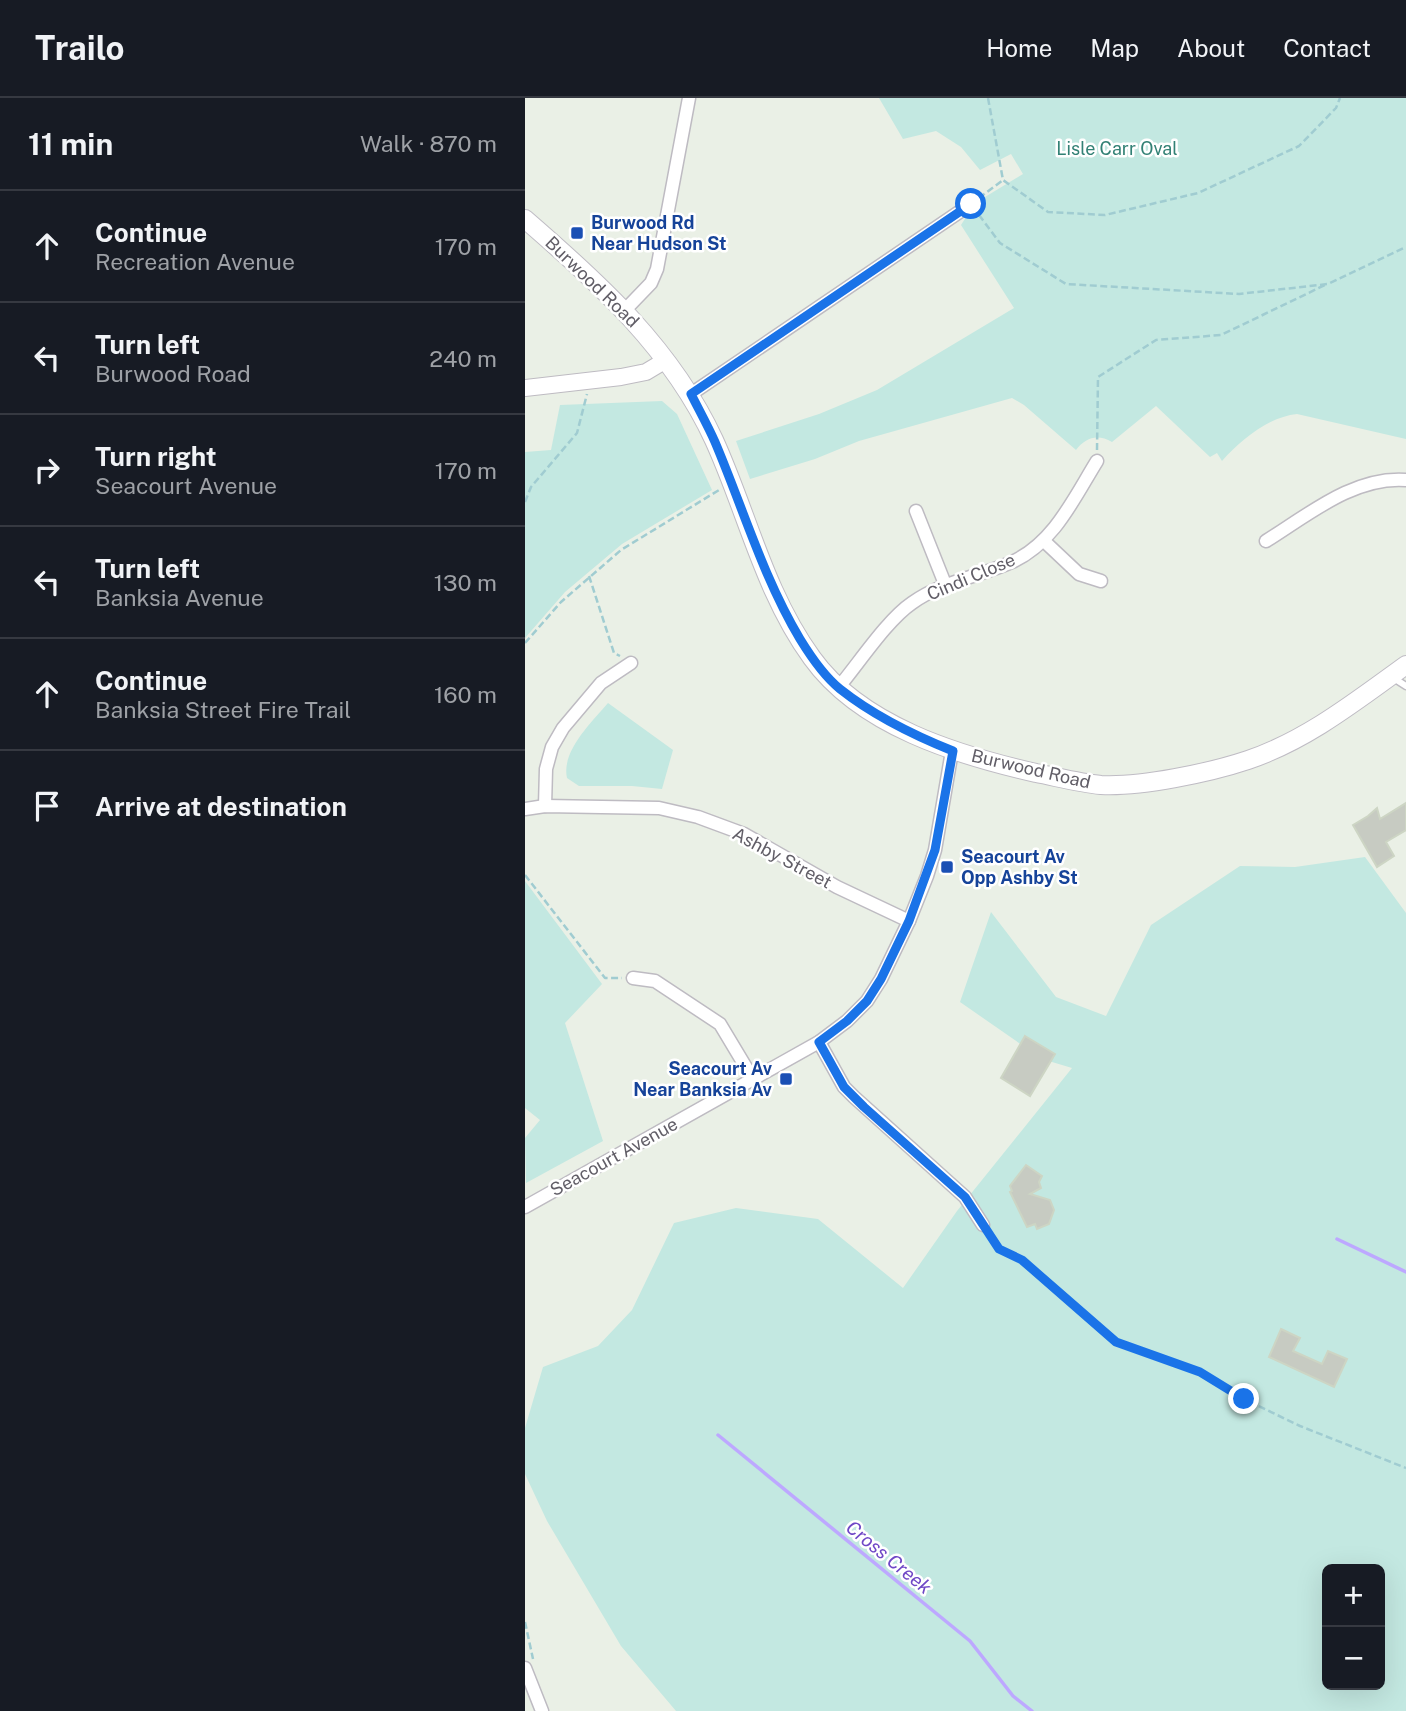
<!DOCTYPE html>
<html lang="en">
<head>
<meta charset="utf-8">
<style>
  :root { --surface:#171b24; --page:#20242c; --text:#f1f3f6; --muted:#9ea1a6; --line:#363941 }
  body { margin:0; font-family:"Public Sans",sans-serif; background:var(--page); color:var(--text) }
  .controls { position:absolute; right:21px; bottom:21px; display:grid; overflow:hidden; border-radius:10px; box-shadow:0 7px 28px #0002 }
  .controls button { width:63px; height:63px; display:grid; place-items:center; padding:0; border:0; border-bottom:2px solid var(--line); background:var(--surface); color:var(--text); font:35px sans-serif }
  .stop { position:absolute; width:21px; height:21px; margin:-16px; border:5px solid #1a73e8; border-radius:50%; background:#fff }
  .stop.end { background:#1a73e8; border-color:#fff; box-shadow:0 2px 7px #0008 }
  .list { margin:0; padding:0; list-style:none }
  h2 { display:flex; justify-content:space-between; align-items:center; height:91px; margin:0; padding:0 28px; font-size:30px }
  h2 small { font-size:23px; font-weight:400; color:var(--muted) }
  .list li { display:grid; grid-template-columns:46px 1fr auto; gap:21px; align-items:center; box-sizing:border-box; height:112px; padding:0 28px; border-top:2px solid var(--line) }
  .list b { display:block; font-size:26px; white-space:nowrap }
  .list p { margin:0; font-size:23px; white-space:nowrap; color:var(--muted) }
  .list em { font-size:23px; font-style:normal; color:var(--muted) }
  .icon { flex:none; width:38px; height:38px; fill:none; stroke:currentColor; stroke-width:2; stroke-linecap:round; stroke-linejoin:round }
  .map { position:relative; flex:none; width:881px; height:1613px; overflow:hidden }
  header { display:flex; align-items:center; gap:42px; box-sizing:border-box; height:98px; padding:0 35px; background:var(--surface); border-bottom:2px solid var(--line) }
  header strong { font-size:33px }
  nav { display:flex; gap:38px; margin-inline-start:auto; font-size:24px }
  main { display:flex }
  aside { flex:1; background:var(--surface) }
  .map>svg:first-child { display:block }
  .green { fill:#c3e8e1; fill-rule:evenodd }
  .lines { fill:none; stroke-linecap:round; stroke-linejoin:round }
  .stream { stroke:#bda8ff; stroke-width:3.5 }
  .building { fill:#c7cbc2; stroke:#cdd5c4; stroke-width:2 }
  .service-casing { stroke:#bebbc2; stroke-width:9 }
  .minor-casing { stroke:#bebbc2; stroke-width:15 }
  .tertiary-casing { stroke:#bebbc2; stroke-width:18 }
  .secondary-casing { stroke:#bfbcc4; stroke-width:20 }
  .path { stroke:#a0ccd1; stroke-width:2.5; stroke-dasharray:7 3.5; stroke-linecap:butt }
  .service { stroke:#fff; stroke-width:6 }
  .minor { stroke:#fff; stroke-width:12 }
  .tertiary { stroke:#fff; stroke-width:16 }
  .secondary { stroke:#fff; stroke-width:18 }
  .route { stroke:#1a73e8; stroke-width:9 }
  .transit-dot { fill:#1a4fb4; stroke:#fff; stroke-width:2.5 }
  .labels { text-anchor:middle; stroke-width:5; stroke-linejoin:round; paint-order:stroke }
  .park-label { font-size:18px; fill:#328175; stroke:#fff }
  .transit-label { font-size:18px; font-weight:bold; fill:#164399; stroke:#fff; text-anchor:start }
  .street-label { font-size:18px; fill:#615e67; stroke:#fff }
  .water-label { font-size:19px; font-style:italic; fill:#6f47c6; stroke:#fff }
</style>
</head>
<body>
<header>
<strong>Trailo</strong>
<nav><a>Home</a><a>Map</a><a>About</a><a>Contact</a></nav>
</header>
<main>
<aside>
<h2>11 min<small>Walk · 870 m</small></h2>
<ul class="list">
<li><svg class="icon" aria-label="ahead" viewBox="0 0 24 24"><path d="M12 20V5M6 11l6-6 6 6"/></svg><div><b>Continue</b><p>Recreation Avenue</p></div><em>170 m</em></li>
<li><svg class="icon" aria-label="left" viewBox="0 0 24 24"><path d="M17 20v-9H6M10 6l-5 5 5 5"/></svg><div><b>Turn left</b><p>Burwood Road</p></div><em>240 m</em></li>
<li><svg class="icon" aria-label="right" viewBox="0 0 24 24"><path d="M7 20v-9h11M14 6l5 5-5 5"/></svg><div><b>Turn right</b><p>Seacourt Avenue</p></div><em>170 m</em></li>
<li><svg class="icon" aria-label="left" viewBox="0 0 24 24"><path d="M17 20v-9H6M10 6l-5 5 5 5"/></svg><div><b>Turn left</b><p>Banksia Avenue</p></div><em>130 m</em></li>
<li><svg class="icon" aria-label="ahead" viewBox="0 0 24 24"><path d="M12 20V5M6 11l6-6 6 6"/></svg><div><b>Continue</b><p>Banksia Street Fire Trail</p></div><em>160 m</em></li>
<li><svg class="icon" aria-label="arrive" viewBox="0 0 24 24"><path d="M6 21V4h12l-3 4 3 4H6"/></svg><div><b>Arrive at destination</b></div></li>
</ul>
</aside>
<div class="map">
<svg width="881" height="1613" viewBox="0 0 881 1613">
  <rect width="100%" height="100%" fill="#eaf0e6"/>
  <!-- green -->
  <g class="green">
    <path d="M354 0H881V341L772 316C743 319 716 342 697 363L692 355 685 359 631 308 587 344C573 336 561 339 551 352L499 307 487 300 334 343 290 361 225 381 211 343 294 316 352 292 489 210 436 127 450 105 498 76 486 56 455 72 436 49 411 33 378 41Z"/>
    <polygon points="137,303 152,316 187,392 97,446 40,494 0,540 0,354 26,352 35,307"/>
    <path d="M83 605 148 652 137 691 107 688H54L42 680C36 653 67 624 83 605Z"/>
    <path d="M840 759 881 815V1613H151L96 1548 22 1423 0 1376V1330L18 1269 73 1248 107 1212 149 1125 211 1110 293 1121 378 1190 432 1113 547 970 517 961 435 904 466 814 531 899 581 918 626 827 715 768 770 769ZM802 1471H855V1587H802Z"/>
    <polygon points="0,783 77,886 40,925 78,1043 1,1085 0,1040 15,1022 0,1010"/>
  </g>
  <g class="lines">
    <!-- stream -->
    <g class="stream">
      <polyline points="812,1141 881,1174"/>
      <polyline points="193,1337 445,1543 488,1598 507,1613"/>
    </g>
  </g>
  <!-- building -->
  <g class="building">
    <polygon points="881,705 881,732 861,744 869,758 852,769 828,727 843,718 852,710 855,721"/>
    <polygon points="500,938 530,956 505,998 476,980"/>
    <polygon points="501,1067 517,1078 514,1084 516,1090 505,1096 525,1102 529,1112 524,1126 512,1131 510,1126 502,1129 485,1094 487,1093 485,1088"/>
    <polygon points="756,1231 775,1240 768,1253 797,1266 803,1253 822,1261 809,1289 744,1259"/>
  </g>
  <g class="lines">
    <defs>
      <polyline id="service" points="867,579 881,588"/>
      <g id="minor">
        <polyline points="100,212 126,185 132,171 164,0"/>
        <polyline points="166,296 446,106"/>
        <polyline points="391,413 420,486"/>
        <polyline points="519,443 554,476 576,483"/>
        <path d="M741 443C783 417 829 378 881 382"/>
        <path d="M313 590C334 565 362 522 387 505 418 483 453 479 487 464 529 445 549 400 572 363"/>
        <polyline points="20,708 21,671 27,649 38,630 76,585 106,565"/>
        <polyline points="0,711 20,708 134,710 173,719 219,736 312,789 384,823"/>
        <polyline points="108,880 130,883 195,926 228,981"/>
        <polyline points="294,944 319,989 329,999 440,1099 458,1127"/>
        <polyline points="0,1109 294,944 322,923 342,903 356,881 384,823 402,778 410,752 427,653"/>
        <polyline points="0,1570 17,1613"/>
      </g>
      <polyline id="tertiary" points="0,290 96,279 121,274 141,262"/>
      <path id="secondary" d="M0 121C74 185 147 251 189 342 222 414 239 494 287 560 336 628 432 657 511 675 532 679 554 685 576 687 616 689 684 675 723 662 782 642 831 603 881 567"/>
    </defs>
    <!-- service casing -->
    <use href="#service" class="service-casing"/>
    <!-- minor casing -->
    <use href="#minor" class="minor-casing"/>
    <!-- tertiary casing -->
    <use href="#tertiary" class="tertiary-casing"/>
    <!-- secondary casing -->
    <use href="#secondary" class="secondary-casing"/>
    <!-- path -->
    <g class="path">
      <polyline points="463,0 478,82 523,114 580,117 673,95 774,48 811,10 815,0"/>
      <polyline points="454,100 478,82"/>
      <polyline points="454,117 475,145 541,186 714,196 803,186 881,149"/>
      <polyline points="572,352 573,279 631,242 696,237 800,187"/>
      <polyline points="0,404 6,389 52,335 62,296"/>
      <polyline points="64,478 89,555 95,558"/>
      <polyline points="0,545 36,504 96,452 194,392"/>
      <polyline points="0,777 80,880 97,880"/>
      <polyline points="464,1136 474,1151 497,1162 591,1244 675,1274 719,1301 775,1328 881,1370"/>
      <polyline points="0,1524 8,1561"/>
    </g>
    <!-- service -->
    <use href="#service" class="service"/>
    <!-- minor -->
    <use href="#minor" class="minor"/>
    <!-- tertiary -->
    <use href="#tertiary" class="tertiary"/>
    <!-- secondary -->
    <use href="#secondary" class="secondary"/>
  </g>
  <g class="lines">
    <!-- route -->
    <path class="route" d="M446 106 166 296C174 312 183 328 190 344 218 410 238 479 275 541 286 559 299 578 315 591 349 618 388 637 428 653L410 752 384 823 356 881 342 903 322 923 294 944 319 989 339 1009 440 1099 474 1151 497 1162 591 1244 675 1274 719 1301"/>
  </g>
  <!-- markers -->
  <g class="transit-dot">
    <rect x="45" y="128" width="14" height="14" rx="3.5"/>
    <rect x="415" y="762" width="14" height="14" rx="3.5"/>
    <rect x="254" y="974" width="14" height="14" rx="3.5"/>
  </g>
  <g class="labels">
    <!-- park labels -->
    <g class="park-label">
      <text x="592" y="57">Lisle Carr Oval</text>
    </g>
    <!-- transit labels -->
    <g class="transit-label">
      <text x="66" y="131">Burwood Rd<tspan x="66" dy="21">Near Hudson St</tspan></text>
      <text x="436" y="765">Seacourt Av<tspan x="436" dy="21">Opp Ashby St</tspan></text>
      <text x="247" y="977" text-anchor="end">Seacourt Av<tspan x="247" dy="21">Near Banksia Av</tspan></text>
    </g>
    <!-- street labels -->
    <g class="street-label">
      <text transform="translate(67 184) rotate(44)" y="6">Burwood Road</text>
      <text transform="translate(446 479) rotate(-23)" y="6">Cindi Close</text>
      <text transform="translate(506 671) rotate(13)" y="6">Burwood Road</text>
      <text transform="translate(257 760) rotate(28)" y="6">Ashby Street</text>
      <text transform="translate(89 1059) rotate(-29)" y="6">Seacourt Avenue</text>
    </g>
    <!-- water labels -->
    <g class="water-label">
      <text transform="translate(364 1459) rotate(39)" y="7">Cross Creek</text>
    </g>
  </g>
</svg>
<div class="controls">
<button>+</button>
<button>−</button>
</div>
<div class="stop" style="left:446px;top:106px"></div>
<div class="stop end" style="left:719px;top:1301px"></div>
</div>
</main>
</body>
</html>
